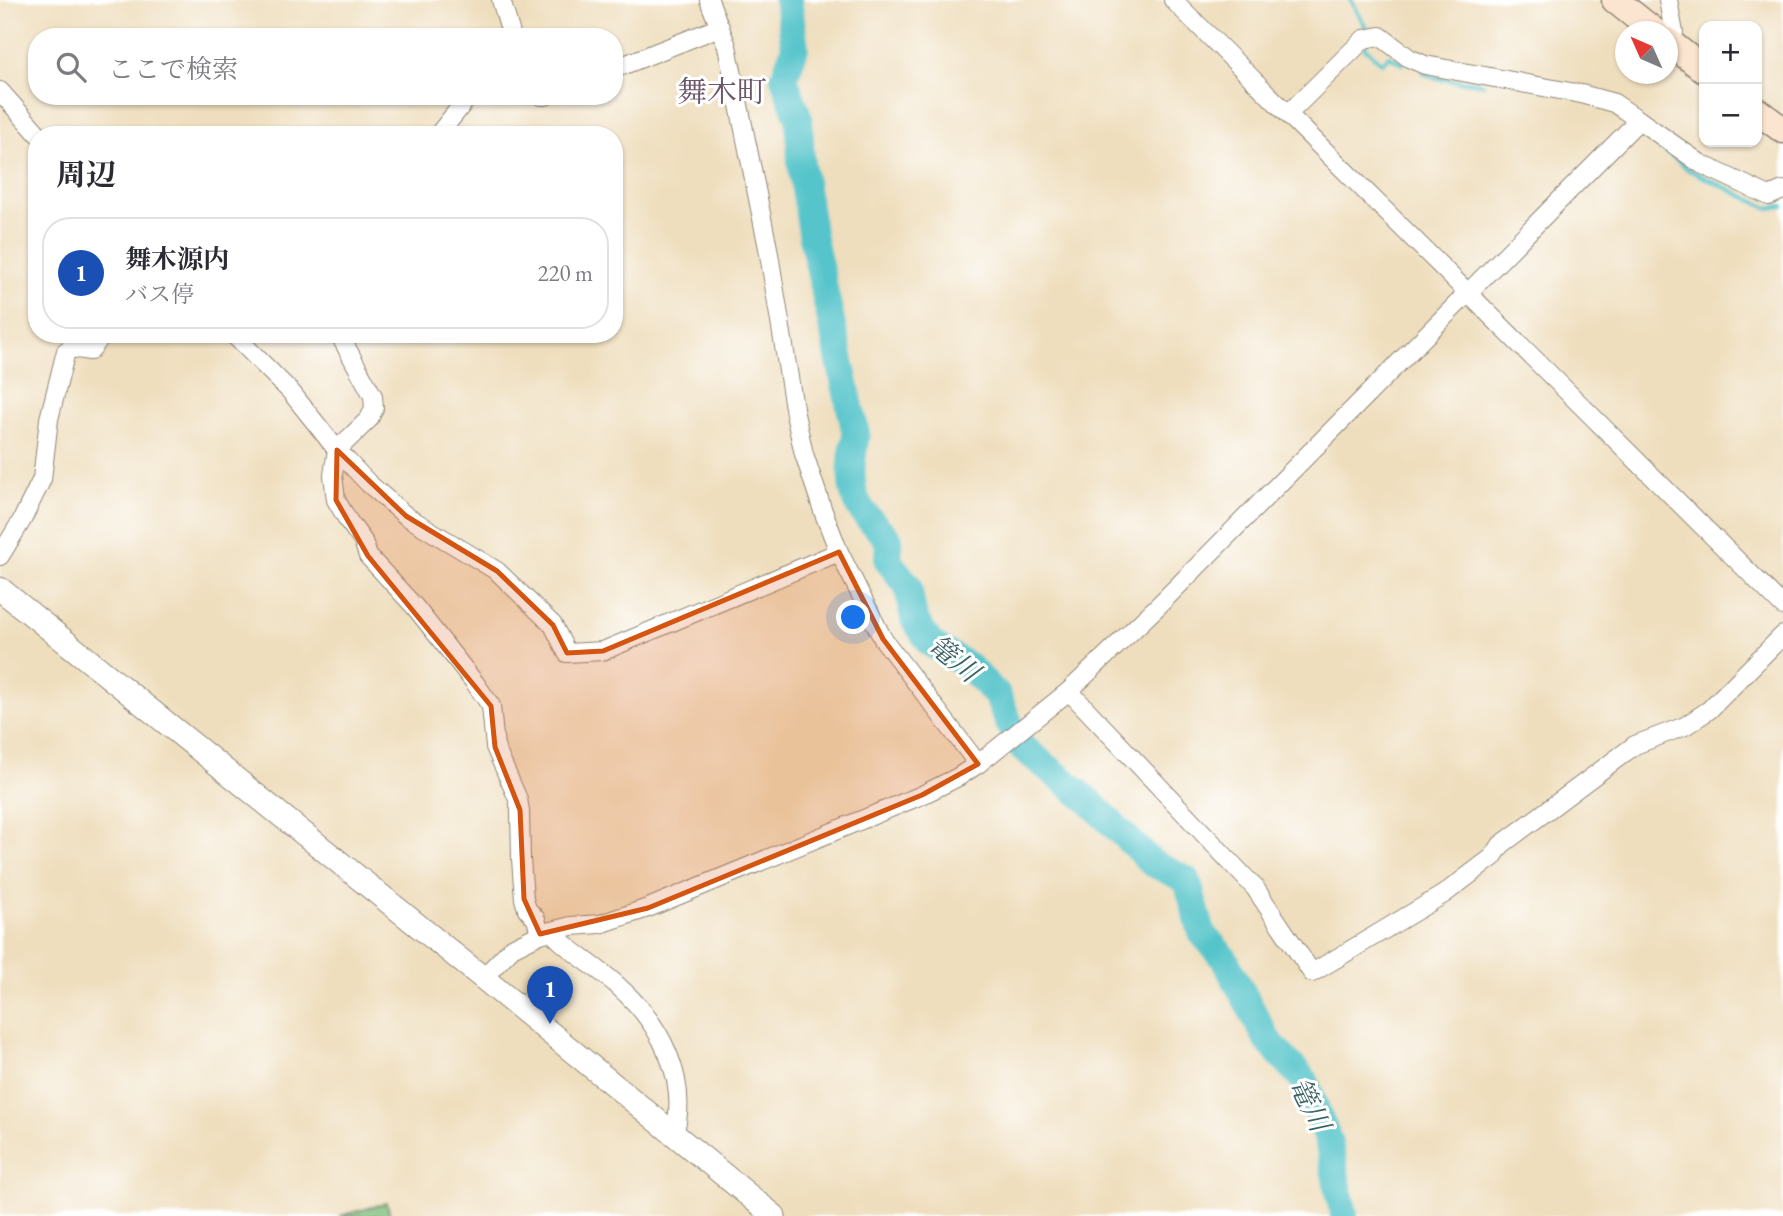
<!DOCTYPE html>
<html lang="ja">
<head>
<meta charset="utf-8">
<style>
  :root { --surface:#fff; --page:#f7f7f7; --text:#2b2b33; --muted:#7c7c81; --line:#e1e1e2; --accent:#d1495b }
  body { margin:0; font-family:"EB Garamond","Noto Serif JP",serif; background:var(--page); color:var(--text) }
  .controls { position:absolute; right:21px; top:21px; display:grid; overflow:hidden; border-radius:14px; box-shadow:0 2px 5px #0004 }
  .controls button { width:63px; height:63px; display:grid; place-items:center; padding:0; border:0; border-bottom:2px solid var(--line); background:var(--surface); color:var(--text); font:35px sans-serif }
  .compass { position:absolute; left:1615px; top:21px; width:63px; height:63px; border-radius:50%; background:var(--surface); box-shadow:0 2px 5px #0004; rotate:315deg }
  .you { position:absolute; left:854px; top:618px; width:24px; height:24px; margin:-18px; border:5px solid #fff; border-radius:50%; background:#1a73e8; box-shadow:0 0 0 10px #1a73e833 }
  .badge { display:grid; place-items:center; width:46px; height:46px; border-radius:50%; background:var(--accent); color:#fff; font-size:23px; font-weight:700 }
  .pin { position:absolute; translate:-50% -58px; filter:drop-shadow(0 2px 4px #0008) }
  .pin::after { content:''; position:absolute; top:37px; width:24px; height:21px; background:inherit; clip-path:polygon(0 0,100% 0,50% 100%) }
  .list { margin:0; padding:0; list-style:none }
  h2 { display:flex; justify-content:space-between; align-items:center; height:91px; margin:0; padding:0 28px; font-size:30px }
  h2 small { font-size:23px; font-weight:400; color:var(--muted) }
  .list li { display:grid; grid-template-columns:46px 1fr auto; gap:21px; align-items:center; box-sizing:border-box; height:112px; margin:0 14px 14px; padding:0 14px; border:2px solid var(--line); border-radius:28px }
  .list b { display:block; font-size:26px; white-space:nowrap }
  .list p { margin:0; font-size:23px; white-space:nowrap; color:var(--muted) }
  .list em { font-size:23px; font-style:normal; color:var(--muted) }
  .icon { flex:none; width:38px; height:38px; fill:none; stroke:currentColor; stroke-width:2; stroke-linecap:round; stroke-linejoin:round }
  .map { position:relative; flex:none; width:1783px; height:1216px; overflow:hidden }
  .search { position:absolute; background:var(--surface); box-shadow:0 2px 5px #0004; left:28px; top:28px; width:595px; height:77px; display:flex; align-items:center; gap:18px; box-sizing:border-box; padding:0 24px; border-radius:28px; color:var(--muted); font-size:26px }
  .panel { position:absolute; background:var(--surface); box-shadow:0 2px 5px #0004; left:28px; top:126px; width:595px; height:217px; border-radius:28px }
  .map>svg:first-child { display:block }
  .forest { fill:#80bc7a; stroke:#567452; stroke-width:2 }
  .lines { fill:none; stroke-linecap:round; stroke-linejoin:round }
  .stream { stroke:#57c5cb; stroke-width:4.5 }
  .river { stroke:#57c5cb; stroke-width:28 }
  .minor-casing { stroke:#8d8474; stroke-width:20 }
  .tertiary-casing { stroke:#8d8474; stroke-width:25 }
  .secondary-casing { stroke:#8d8474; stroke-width:29 }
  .minor { stroke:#fff; stroke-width:18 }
  .tertiary { stroke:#fff; stroke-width:23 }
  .secondary { stroke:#fce5d0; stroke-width:26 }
  .marked { fill:#d5540f; fill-opacity:0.2; stroke:#d5540f; stroke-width:5; stroke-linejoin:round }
  .labels { text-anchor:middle; stroke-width:6; stroke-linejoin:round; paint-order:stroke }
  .water-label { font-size:28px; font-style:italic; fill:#3a6163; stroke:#fff }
  .quarter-label { font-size:30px; fill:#6c5769; stroke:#fff }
</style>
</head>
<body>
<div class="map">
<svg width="1783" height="1216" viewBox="0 0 1783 1216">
  <rect width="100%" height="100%" fill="#fff"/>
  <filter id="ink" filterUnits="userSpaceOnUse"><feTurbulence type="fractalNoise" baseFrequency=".0143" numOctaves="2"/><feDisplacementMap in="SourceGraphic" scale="14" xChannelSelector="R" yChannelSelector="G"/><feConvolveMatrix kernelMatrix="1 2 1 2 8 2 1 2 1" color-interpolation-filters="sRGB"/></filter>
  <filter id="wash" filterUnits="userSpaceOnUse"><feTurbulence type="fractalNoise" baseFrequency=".00686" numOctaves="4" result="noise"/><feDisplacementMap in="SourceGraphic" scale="28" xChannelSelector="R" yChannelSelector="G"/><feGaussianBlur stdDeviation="1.57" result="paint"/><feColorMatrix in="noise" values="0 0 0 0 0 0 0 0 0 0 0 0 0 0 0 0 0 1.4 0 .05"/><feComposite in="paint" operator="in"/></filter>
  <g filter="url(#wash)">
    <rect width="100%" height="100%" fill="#efdebd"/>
    <!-- forest -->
    <polygon class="forest" points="387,1203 390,1216 340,1216"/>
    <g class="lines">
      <!-- stream -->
      <g class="stream">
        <polyline points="1351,0 1369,33"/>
        <polyline points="1366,45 1365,48 1382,63 1389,56 1403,64"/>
        <polyline points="1423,73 1440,79 1483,84"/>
        <polyline points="1656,143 1689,170 1768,208 1783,206"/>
      </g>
      <!-- river -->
      <path class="river" d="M788 0 795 48 784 78 799 119 801 164 813 239 856 434C852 456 847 485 859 506 866 518 879 529 889 540L888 561 908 586 914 619 931 644 967 665 997 695 1018 744 1088 800 1152 863 1187 880 1202 933 1224 958 1268 1041 1305 1081 1328 1140 1344 1216"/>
    </g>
  </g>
  <g filter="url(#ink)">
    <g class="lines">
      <defs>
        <g id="minor">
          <polyline points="501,0 512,37"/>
          <polyline points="709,0 727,46 768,248 795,414 804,454 823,511 839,552 883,639 978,764"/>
          <polyline points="1173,0 1783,606"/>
          <polyline points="1668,0 1674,33 1670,43"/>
          <polyline points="614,69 720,27"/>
          <polyline points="0,91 39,135"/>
          <polyline points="541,96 546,96"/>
          <polyline points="1288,114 1364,39 1380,36 1409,58 1425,65 1581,94 1614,103 1639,120"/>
          <polyline points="438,135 469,96"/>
          <polyline points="233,334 291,392 337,450 368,483 406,516 497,571 553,625 567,653 603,651 839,552"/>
          <polyline points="339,334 373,396 374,408 369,419 337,450 333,475 336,500 349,522 363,541 368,556 415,607 475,683 491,706 495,747 518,799 520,810 521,859 524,899 527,909 536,919 540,934"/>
          <polyline points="0,556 22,520 42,479 49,419 66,351 71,348 90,351 103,334"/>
          <polyline points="1069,691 1255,888 1312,973 1444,894 1493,857 1501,845 1635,745 1685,726 1709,710 1783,635"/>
          <path d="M551 931C570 953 597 966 618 986 660 1023 690 1079 674 1135"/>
          <polyline points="483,978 512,948 540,934 571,926 600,924 648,908 922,795 958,777 978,764 1069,691 1160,604 1639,120 1701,164 1769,196 1783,190"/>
        </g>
        <polyline id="tertiary" points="0,589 483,978 774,1216"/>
        <g id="secondary">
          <polyline points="1615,0 1655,32"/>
          <polyline points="1668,41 1704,70"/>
          <polyline points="1757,111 1783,130"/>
        </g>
      </defs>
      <!-- minor casing -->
      <use href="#minor" class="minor-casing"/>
      <!-- tertiary casing -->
      <use href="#tertiary" class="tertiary-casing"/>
      <!-- secondary casing -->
      <use href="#secondary" class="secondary-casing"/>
      <!-- minor -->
      <use href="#minor" class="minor"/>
      <!-- tertiary -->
      <use href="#tertiary" class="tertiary"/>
      <!-- secondary -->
      <use href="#secondary" class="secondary"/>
    </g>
  </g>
  <!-- marked area -->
  <path class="marked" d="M337 450 406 516 497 571 553 625 567 653 603 651 839 552 883 639 978 764 922 795 648 908 540 934 524 899 520 810 495 747 491 706 368 556 336 500Z"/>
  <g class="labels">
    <!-- water labels -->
    <g class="water-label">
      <text transform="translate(954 658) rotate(39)" y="10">篭川</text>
      <text transform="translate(1310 1104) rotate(64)" y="10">篭川</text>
    </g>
    <!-- quarter labels -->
    <g class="quarter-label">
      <text x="722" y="102">舞木町</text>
    </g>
  </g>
</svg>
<div class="controls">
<button>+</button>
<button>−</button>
</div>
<svg class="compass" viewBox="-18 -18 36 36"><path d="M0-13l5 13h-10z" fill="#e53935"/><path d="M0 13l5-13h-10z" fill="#7c7c81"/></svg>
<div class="you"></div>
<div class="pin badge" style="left:550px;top:1024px;background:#1a4fb4">1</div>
<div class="search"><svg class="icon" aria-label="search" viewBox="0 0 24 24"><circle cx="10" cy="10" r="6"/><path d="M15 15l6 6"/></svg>ここで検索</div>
<section class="panel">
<h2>周辺<small></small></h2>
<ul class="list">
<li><span class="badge" style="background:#1a4fb4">1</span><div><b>舞木源内</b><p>バス停</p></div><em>220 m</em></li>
</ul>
</section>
</div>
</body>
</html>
